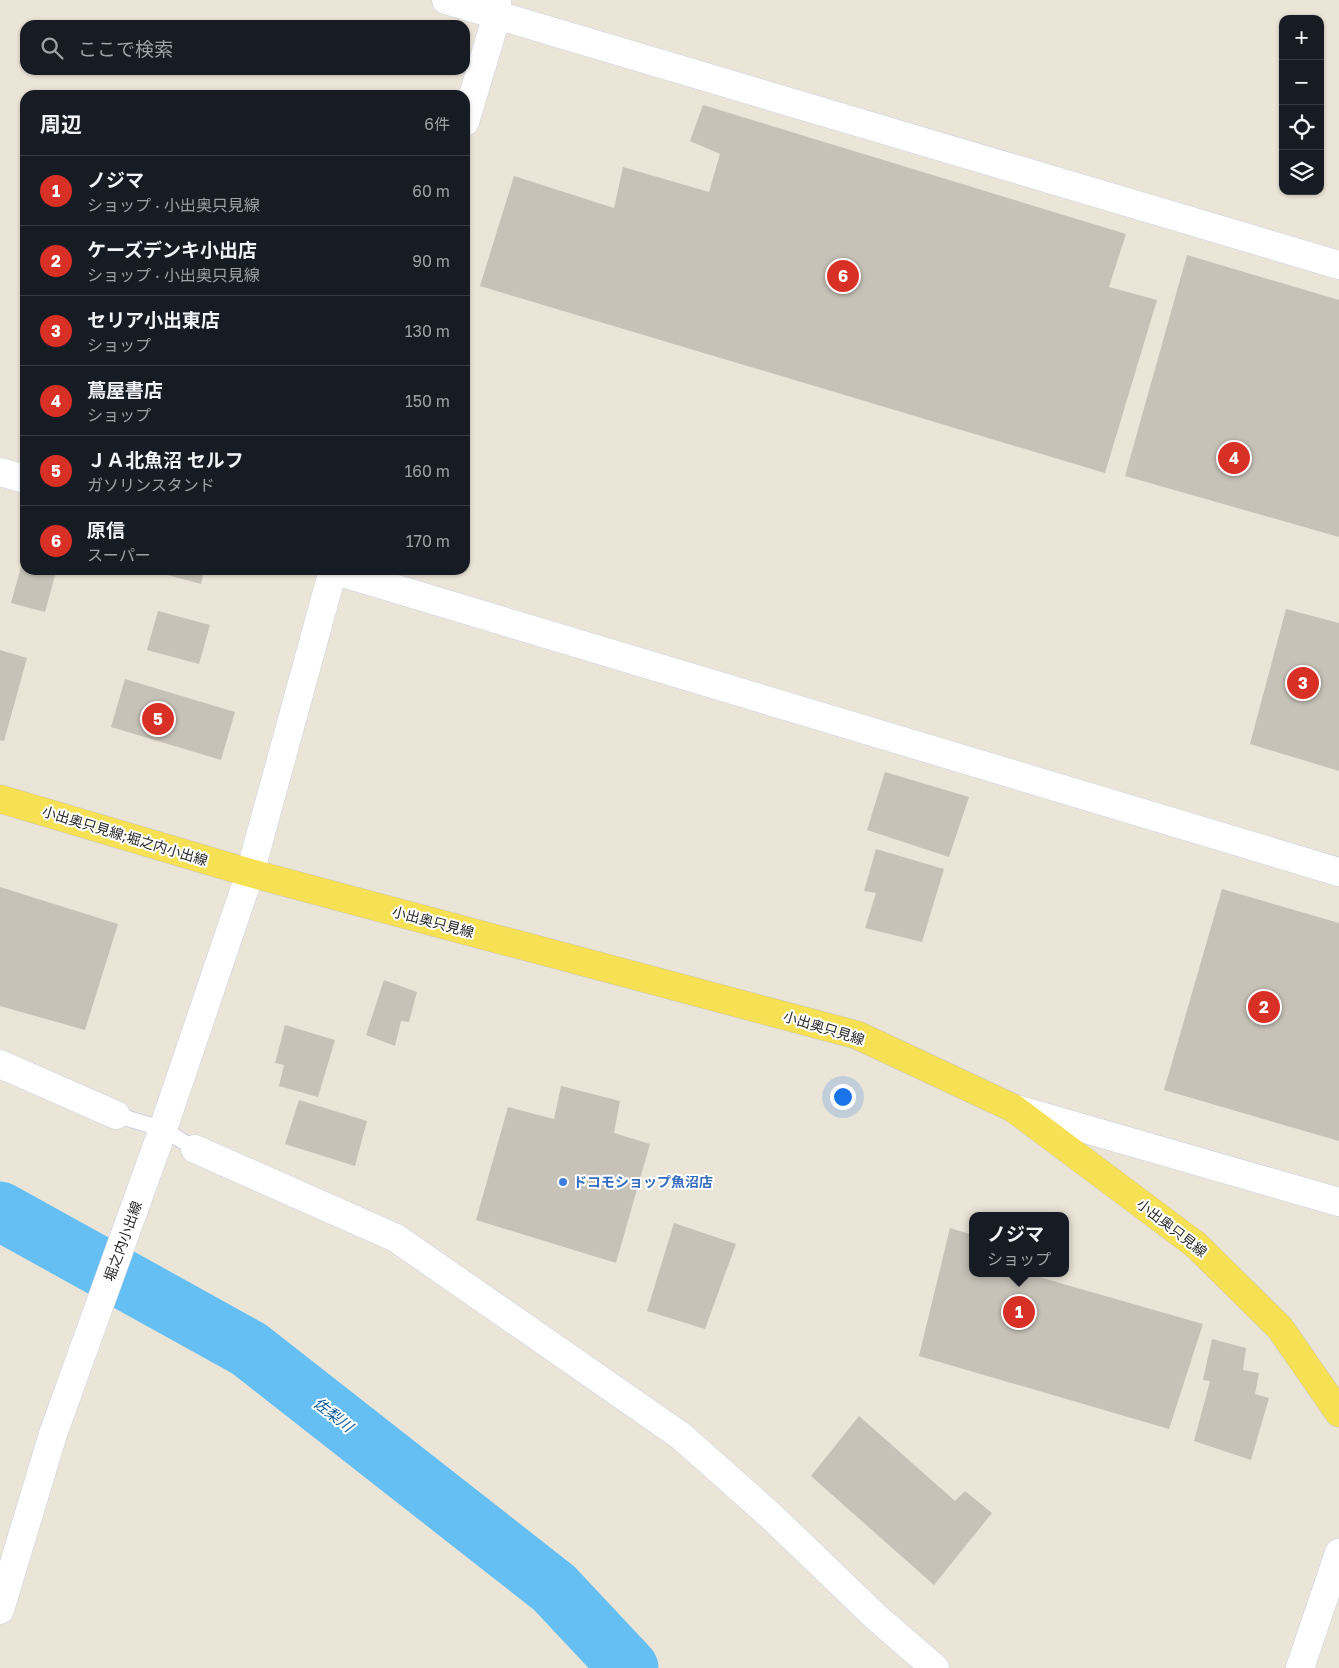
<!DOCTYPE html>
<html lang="ja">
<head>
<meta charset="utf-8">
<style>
  :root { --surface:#171b24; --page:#20242c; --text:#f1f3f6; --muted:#9ea1a6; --line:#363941; --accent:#d93025 }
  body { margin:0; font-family:"Golos Text","Noto Sans JP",sans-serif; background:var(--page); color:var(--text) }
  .controls { position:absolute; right:15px; top:15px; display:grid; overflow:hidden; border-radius:10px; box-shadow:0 1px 4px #0004 }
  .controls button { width:45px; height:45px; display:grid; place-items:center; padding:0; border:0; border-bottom:1px solid var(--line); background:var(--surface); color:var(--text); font:25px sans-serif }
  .you { position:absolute; left:842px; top:1096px; width:18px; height:18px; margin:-12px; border:4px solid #fff; border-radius:50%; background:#1a73e8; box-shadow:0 0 0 8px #1a73e833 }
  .badge { display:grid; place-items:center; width:32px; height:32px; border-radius:50%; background:var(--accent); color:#fff; font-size:16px; font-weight:700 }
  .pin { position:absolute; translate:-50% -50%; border:2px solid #fff; box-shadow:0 1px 5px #0006 }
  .popup { position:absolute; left:969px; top:1212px; width:100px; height:65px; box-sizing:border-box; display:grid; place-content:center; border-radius:10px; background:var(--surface); filter:drop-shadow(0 1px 4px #0005); font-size:16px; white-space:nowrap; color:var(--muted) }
  .popup b { font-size:19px; color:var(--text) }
  .popup::after { content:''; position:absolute; left:50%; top:100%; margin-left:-10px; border:10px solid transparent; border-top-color:var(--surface) }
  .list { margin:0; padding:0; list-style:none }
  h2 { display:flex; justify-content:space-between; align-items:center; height:65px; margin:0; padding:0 20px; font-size:21px }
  h2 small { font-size:16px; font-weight:400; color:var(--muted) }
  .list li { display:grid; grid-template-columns:32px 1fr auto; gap:15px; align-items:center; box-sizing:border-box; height:70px; padding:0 20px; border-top:1px solid var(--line) }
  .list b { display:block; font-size:19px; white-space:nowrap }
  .list p { margin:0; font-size:16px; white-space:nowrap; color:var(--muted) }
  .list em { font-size:16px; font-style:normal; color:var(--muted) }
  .icon { flex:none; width:28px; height:28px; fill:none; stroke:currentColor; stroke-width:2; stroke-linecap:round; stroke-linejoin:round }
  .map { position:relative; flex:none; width:1339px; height:1668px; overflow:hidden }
  .search { position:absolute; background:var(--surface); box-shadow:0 1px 4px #0004; left:20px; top:20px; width:450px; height:55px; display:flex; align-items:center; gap:12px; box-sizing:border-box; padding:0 18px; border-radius:15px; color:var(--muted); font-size:19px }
  .panel { position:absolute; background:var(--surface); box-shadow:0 1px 4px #0004; left:20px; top:90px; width:450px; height:485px; border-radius:15px }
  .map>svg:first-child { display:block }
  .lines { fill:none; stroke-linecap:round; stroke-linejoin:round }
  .river { stroke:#66bff3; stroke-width:59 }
  .building { fill:#c6c2b8 }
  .service-casing { stroke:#ced0e2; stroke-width:17 }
  .minor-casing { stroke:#ced0e2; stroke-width:29 }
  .tertiary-casing { stroke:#ced0e2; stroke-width:29 }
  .secondary-casing { stroke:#ced0e2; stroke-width:29 }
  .primary-casing { stroke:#c7c7c7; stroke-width:29 }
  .service { stroke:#fff; stroke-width:15 }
  .minor { stroke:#fff; stroke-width:28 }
  .tertiary { stroke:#fff; stroke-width:28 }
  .secondary { stroke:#fff; stroke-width:28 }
  .primary { stroke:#f6e053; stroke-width:28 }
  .shop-dot { fill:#3f7fe0; stroke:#fff; stroke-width:2 }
  .labels { text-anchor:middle; stroke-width:4; stroke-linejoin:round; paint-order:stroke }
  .street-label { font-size:14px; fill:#282828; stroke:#fff }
  .shop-label { font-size:14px; font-weight:bold; fill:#366cbe; stroke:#fff; text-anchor:start }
  .water-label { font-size:15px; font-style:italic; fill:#085a9c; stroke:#fff }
</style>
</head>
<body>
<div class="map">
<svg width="1339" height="1668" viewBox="0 0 1339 1668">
  <rect width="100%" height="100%" fill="#ebe5d8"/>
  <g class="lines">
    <!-- river -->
    <polyline class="river" points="0,1211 249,1349 554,1588 629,1668"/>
  </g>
  <!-- building -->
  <g class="building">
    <polygon points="703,105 1126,234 1109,287 1157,300 1105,473 480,286 514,176 614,208 623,167 709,192 720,154 690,141"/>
    <polygon points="1187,255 1339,300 1339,537 1125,476"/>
    <polygon points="22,563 25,563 25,570 50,570 56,572 45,612 11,603"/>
    <polygon points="149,570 204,570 201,584"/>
    <polygon points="1286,609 1339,623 1339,771 1250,744"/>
    <polygon points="158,611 210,625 199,664 147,650"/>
    <polygon points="0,650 27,658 4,741 0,740"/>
    <polygon points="125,679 235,712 221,760 111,727"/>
    <polygon points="885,772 969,797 949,857 867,830"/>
    <polygon points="876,849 944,869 922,942 865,928 876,893 864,891"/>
    <polygon points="0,887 118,924 85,1030 0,1006"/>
    <polygon points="1222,889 1339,923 1339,1141 1164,1090"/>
    <polygon points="384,980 417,992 409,1022 401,1021 395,1046 366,1035"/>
    <polygon points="285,1025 335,1040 318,1097 279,1086 284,1065 275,1063"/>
    <polygon points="561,1086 620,1101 614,1133 650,1144 616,1263 476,1220 508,1107 554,1119"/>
    <polygon points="299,1100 367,1121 355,1166 285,1144"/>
    <polygon points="674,1223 736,1244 705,1329 647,1311"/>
    <polygon points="950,1228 973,1235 973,1273 1025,1273 1203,1324 1169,1429 919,1356"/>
    <polygon points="1212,1339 1246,1348 1243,1370 1259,1373 1255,1394 1269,1398 1251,1460 1194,1441 1210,1381 1203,1380"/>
    <polygon points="859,1416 955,1501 965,1491 992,1513 934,1585 811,1476"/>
  </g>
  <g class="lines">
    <defs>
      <polyline id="service" points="116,1115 163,1129 195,1149"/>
      <g id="minor">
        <polyline points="446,0 1339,265"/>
        <polyline points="0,472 25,479"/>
        <polyline points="333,570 1339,872"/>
        <polyline points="250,873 333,570"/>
        <polyline points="0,1064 116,1115"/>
        <polyline points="1016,1109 1339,1202"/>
        <polyline points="195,1149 396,1238 681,1436 771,1516 876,1617 935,1668"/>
        <polyline points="1300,1668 1339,1553"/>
      </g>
      <g id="tertiary">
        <polyline points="465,122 497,15 497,0"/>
        <polyline points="333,570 334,570"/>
      </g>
      <polyline id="secondary" points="0,1610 53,1434 163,1129 250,873"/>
      <polyline id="primary" points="0,799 250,873 857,1035 1013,1108 1196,1245 1280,1328 1339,1413"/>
    </defs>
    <!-- service casing -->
    <use href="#service" class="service-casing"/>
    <!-- minor casing -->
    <use href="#minor" class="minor-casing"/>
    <!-- tertiary casing -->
    <use href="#tertiary" class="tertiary-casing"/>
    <!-- secondary casing -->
    <use href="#secondary" class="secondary-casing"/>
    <!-- primary casing -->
    <use href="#primary" class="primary-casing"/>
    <!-- service -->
    <use href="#service" class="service"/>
    <!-- minor -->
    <use href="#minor" class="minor"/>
    <!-- tertiary -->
    <use href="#tertiary" class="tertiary"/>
    <!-- secondary -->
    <use href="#secondary" class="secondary"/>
    <!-- primary -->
    <use href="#primary" class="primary"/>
  </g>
  <!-- markers -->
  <circle class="shop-dot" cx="563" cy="1182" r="5"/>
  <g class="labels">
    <!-- street labels -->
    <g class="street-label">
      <text transform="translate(125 836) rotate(17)" y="5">小出奥只見線;堀之内小出線</text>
      <text transform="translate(433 922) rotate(15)" y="5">小出奥只見線</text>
      <text transform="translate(824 1028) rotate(17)" y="5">小出奥只見線</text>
      <text transform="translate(1172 1228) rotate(38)" y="5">小出奥只見線</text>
      <text transform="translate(123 1241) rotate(-70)" y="5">堀之内小出線</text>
    </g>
    <!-- shop labels -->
    <g class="shop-label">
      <text x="573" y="1187">ドコモショップ魚沼店</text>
    </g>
    <!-- water labels -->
    <g class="water-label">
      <text transform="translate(333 1415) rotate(38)" y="5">佐梨川</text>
    </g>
  </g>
</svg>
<div class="controls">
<button>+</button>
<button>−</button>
<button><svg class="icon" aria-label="locate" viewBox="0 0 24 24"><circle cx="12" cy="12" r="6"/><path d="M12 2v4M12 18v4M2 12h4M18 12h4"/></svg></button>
<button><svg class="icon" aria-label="layers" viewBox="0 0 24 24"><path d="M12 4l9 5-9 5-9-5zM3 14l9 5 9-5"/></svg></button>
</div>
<div class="you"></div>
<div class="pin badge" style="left:1019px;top:1312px">1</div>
<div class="popup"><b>ノジマ</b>ショップ</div>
<div class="pin badge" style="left:1264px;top:1007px">2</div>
<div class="pin badge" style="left:1303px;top:683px">3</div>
<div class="pin badge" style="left:1234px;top:458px">4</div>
<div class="pin badge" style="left:158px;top:719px">5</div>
<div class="pin badge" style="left:843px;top:276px">6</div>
<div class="search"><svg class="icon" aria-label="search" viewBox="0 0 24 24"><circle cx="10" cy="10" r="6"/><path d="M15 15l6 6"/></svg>ここで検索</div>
<section class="panel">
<h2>周辺<small>6件</small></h2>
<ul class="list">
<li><span class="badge">1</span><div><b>ノジマ</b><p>ショップ · 小出奥只見線</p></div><em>60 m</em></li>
<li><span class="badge">2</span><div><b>ケーズデンキ小出店</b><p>ショップ · 小出奥只見線</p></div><em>90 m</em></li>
<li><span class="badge">3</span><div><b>セリア小出東店</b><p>ショップ</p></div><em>130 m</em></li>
<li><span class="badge">4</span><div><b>蔦屋書店</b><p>ショップ</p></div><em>150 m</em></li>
<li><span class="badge">5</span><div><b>ＪＡ北魚沼 セルフ</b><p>ガソリンスタンド</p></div><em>160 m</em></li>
<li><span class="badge">6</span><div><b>原信</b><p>スーパー</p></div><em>170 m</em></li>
</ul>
</section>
</div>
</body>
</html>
